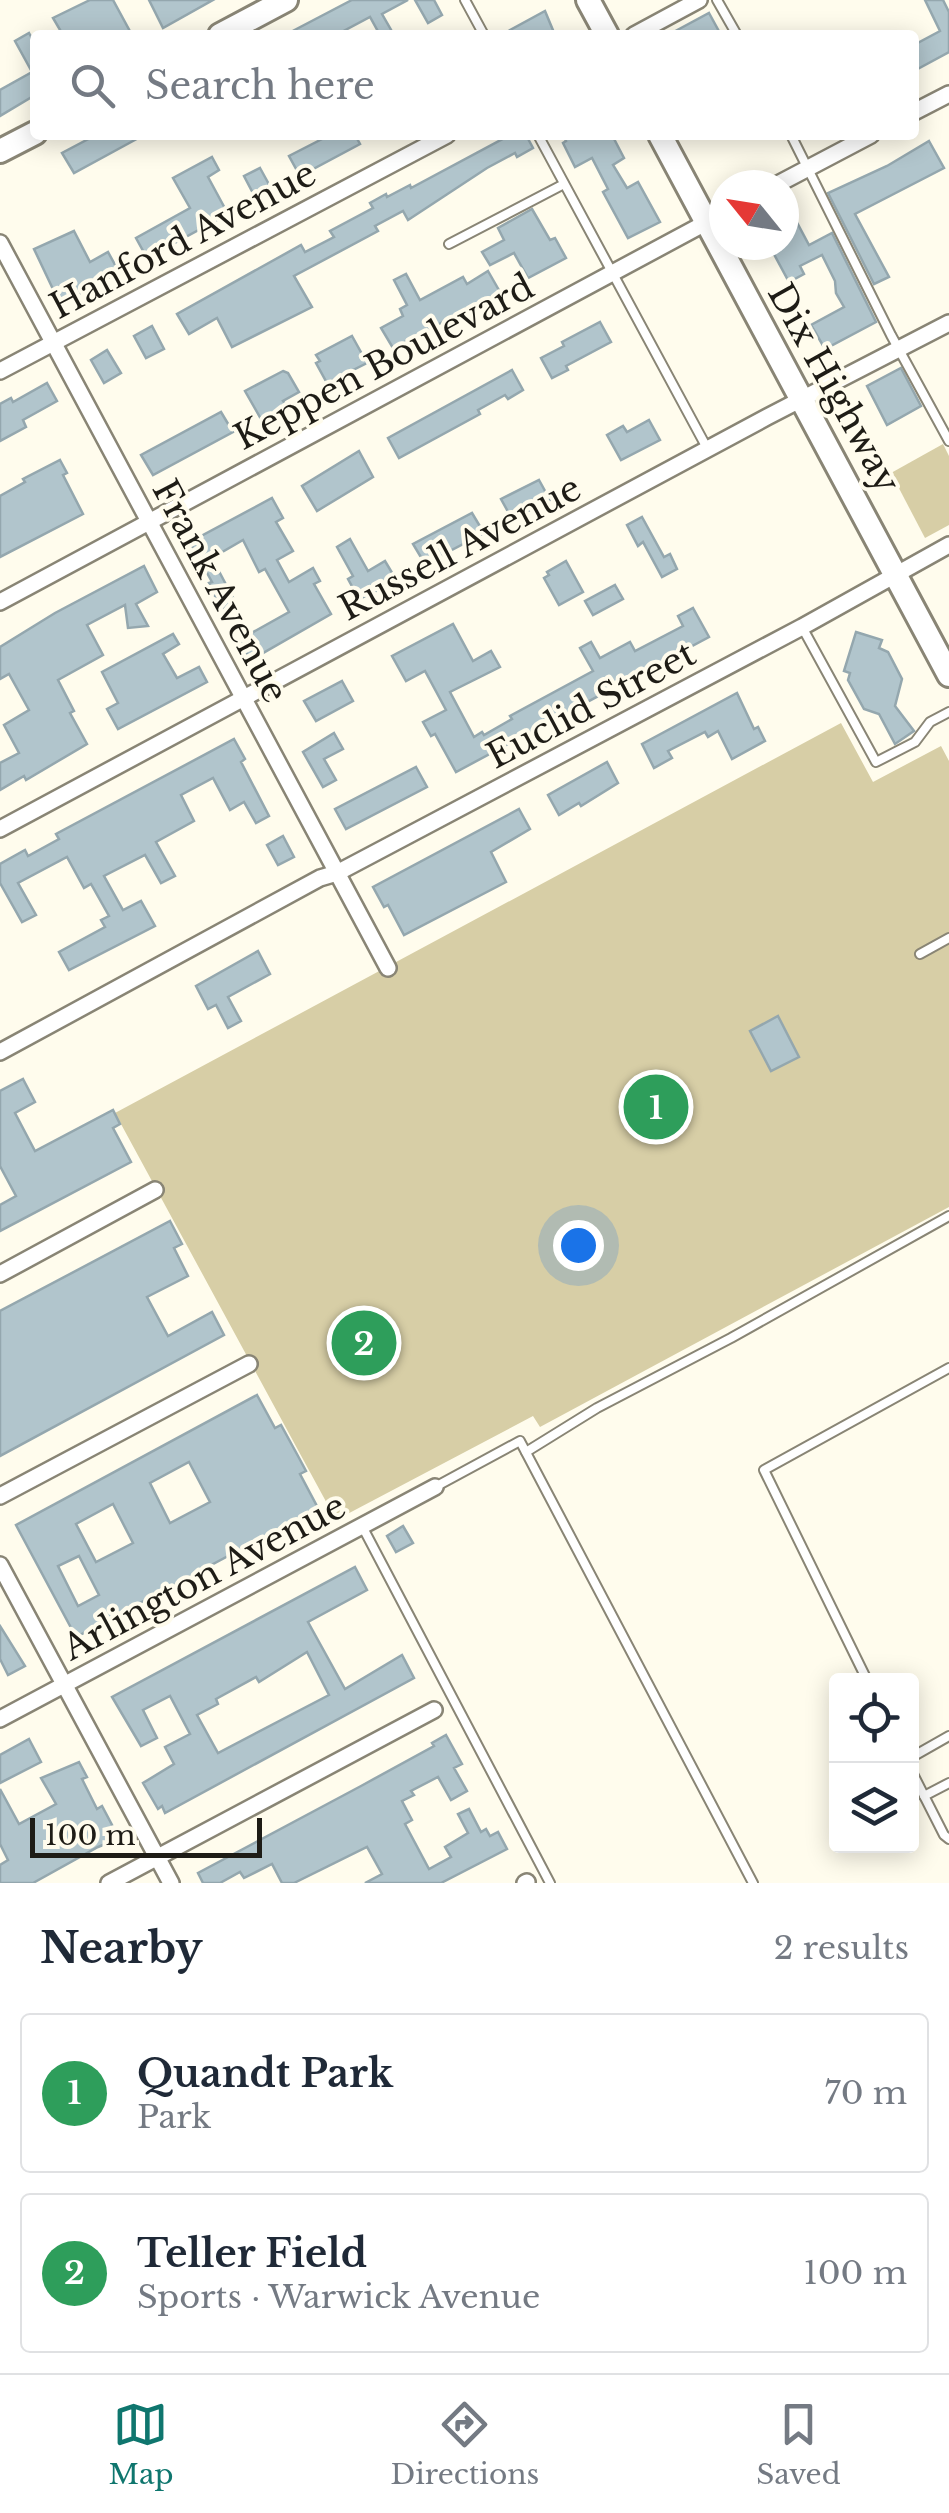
<!DOCTYPE html>
<html lang="en">
<head>
<meta charset="utf-8">
<style>
  :root { --surface:#fff; --page:#f6f6f7; --text:#1f2937; --muted:#747a83; --line:#e0e1e3; --accent:#0f766e }
  body { margin:0; font-family:"Libre Baskerville",serif; background:var(--page); color:var(--text) }
  .controls { position:absolute; right:30px; bottom:30px; display:grid; overflow:hidden; border-radius:10px; box-shadow:0 5px 25px #0003 }
  .controls button { width:90px; height:90px; display:grid; place-items:center; padding:0; border:0; border-bottom:2px solid var(--line); background:var(--surface); color:var(--text); font:50px sans-serif }
  .compass { position:absolute; left:709px; top:170px; width:90px; height:90px; border-radius:50%; background:var(--surface); box-shadow:0 5px 25px #0003; rotate:300deg }
  .scale { position:absolute; left:30px; bottom:25px; width:232px; box-sizing:border-box; padding-left:10px; border:5px solid #1e1c16; border-top:0; font-size:28px; line-height:35px; white-space:nowrap; color:#1e1c16; -webkit-text-stroke:8px #fffced; paint-order:stroke }
  .you { position:absolute; left:578px; top:1245px; width:35px; height:35px; margin:-25px; border:8px solid #fff; border-radius:50%; background:#1a73e8; box-shadow:0 0 0 15px #1a73e833 }
  .badge { display:grid; place-items:center; width:65px; height:65px; border-radius:50%; background:var(--accent); color:#fff; font-size:32px; font-weight:700 }
  .pin { position:absolute; translate:-50% -50%; border:5px solid #fff; box-shadow:0 2px 10px #0006 }
  .list { margin:0; padding:0; list-style:none }
  h2 { display:flex; justify-content:space-between; align-items:center; height:130px; margin:0; padding:0 40px; font-size:42px }
  h2 small { font-size:32px; font-weight:400; color:var(--muted) }
  .list li { display:grid; grid-template-columns:65px 1fr auto; gap:30px; align-items:center; box-sizing:border-box; height:160px; margin:0 20px 20px; padding:0 20px; border:2px solid var(--line); border-radius:10px }
  .list b { display:block; font-size:38px; white-space:nowrap }
  .list p { margin:0; font-size:32px; white-space:nowrap; color:var(--muted) }
  .list em { font-size:32px; font-style:normal; color:var(--muted) }
  .icon { flex:none; width:55px; height:55px; fill:none; stroke:currentColor; stroke-width:2; stroke-linecap:round; stroke-linejoin:round }
  .map { position:relative; flex:none; width:949px; height:1883px; overflow:hidden }
  .search { position:absolute; background:var(--surface); box-shadow:0 5px 25px #0003; left:30px; right:30px; top:30px; height:110px; display:flex; align-items:center; gap:25px; box-sizing:border-box; padding:0 35px; border-radius:10px; color:var(--muted); font-size:38px }
  .sheet { height:490px; background:var(--surface) }
  nav { display:flex; justify-content:space-around; align-items:center; box-sizing:border-box; height:140px; border-top:2px solid var(--line); background:var(--surface); font-size:28px; color:var(--muted) }
  nav a { display:grid; justify-items:center; gap:5px }
  nav .on { color:var(--accent) }
  .map>svg:first-child { display:block }
  .green { fill:#d7cea6 }
  .building { fill:#b1c5cc; stroke:#94a7ae; stroke-width:2.5; fill-rule:evenodd }
  .lines { fill:none; stroke-linecap:round; stroke-linejoin:round }
  .lane-casing { stroke:#898575; stroke-width:12 }
  .street-casing { stroke:#898575; stroke-width:20 }
  .secondary-casing { stroke:#898575; stroke-width:28 }
  .lane { stroke:#fff; stroke-width:8 }
  .street { stroke:#fff; stroke-width:15 }
  .secondary { stroke:#fff; stroke-width:22 }
  .labels { text-anchor:middle; stroke-width:8; stroke-linejoin:round; paint-order:stroke }
  .street-label { font-size:35px; fill:#1e1c16; stroke:#fffced }
</style>
</head>
<body>
<div class="map">
<svg width="949" height="1883" viewBox="0 0 949 1883">
  <rect width="100%" height="100%" fill="#fffced"/>
  <!-- green -->
  <g class="green">
    <polygon points="943,444 949,456 949,525 925,538 891,473"/>
    <polygon points="841,723 873,782 941,746 949,761 949,1207 540,1427 533,1416 336,1520 115,1113"/>
  </g>
  <!-- building -->
  <g class="building">
    <polygon points="90,0 113,0 132,35 63,35 53,18"/>
    <polygon points="149,0 213,0 163,28"/>
    <polygon points="352,0 408,0 382,14 394,35 380,35 370,17 336,35 285,35"/>
    <polygon points="415,0 434,0 442,15 428,23"/>
    <polygon points="925,0 943,0 949,12 949,52 914,71 914,45 940,31"/>
    <polygon points="545,11 555,35 501,35"/>
    <polygon points="709,13 721,35 668,35"/>
    <polygon points="29,33 35,44 35,95 0,116 0,90 32,72 15,41"/>
    <polygon points="96,135 144,135 74,173 62,153"/>
    <polygon points="330,135 355,135 360,144 300,176 289,156"/>
    <polygon points="510,135 526,135 533,148 517,157 515,153 487,168 408,220 403,211 375,226 378,231 294,276 312,307 232,347 217,318 189,334 177,314 301,245 305,252 334,237 330,231 373,208 370,203 386,194 387,197 410,185 411,188"/>
    <polygon points="563,135 612,135 624,158 613,165 627,188 638,182 660,222 628,238 603,192 608,189 592,158 575,167 563,143 566,141"/>
    <polygon points="929,141 944,168 855,214 889,277 874,284 828,193 887,166"/>
    <polygon points="212,157 219,170 208,177 228,214 147,258 136,238 190,208 173,178"/>
    <polygon points="260,168 271,188 255,197 244,176"/>
    <polygon points="784,198 809,245 832,233 876,322 825,349 811,325 844,307 836,293 835,281 822,255 800,266 804,274 789,282 769,245 784,245"/>
    <polygon points="532,209 550,240 555,238 566,258 528,278 514,253 490,265 482,252 504,240 498,228"/>
    <polygon points="74,231 90,262 108,252 119,272 60,304 34,249"/>
    <polygon points="488,271 500,292 393,348 381,328 403,316 400,309 407,305 394,280 406,274 420,300 463,277 467,284"/>
    <polygon points="600,322 611,342 566,366 568,370 552,378 541,358 564,346 562,342"/>
    <polygon points="152,326 164,349 146,358 134,336"/>
    <polygon points="352,336 367,363 327,383 316,363 320,361 316,355"/>
    <polygon points="107,350 121,373 104,383 91,360"/>
    <polygon points="901,368 921,406 887,425 867,386"/>
    <polygon points="512,370 523,390 508,399 505,395 478,410 480,414 399,458 388,438"/>
    <polygon points="283,371 288,373 299,392 283,401 286,405 261,419 245,391"/>
    <polygon points="47,383 57,401 23,420 26,427 0,441 0,404 11,398 13,402"/>
    <polygon points="221,412 233,432 153,475 141,455"/>
    <polygon points="649,420 660,440 621,460 607,435 623,426 627,432"/>
    <polygon points="359,451 373,477 317,511 302,486"/>
    <polygon points="60,460 67,473 63,475 83,514 0,557 0,496 25,482 23,479"/>
    <polygon points="539,480 550,500 512,519 501,499"/>
    <polygon points="272,498 283,518 276,522 293,551 277,560 289,582 313,568 320,581 314,584 331,614 251,660 239,640 289,612 265,569 259,572 243,540 212,558 240,611 230,617 215,596 209,583 212,582 190,542"/>
    <polygon points="472,513 484,533 425,564 413,544"/>
    <polygon points="642,517 664,557 670,554 677,569 662,577 643,542 638,546 627,525"/>
    <polygon points="350,539 368,571 385,561 397,581 359,599 348,579 353,576 337,547"/>
    <polygon points="566,561 583,592 559,605 544,578 549,575 547,572"/>
    <polygon points="144,566 157,592 136,604 148,626 128,628 125,605 87,625 103,655 58,680 74,711 70,713 87,744 26,780 24,776 0,790 0,763 19,753 4,725 29,710 9,674 0,679 0,647 55,613"/>
    <polygon points="615,585 623,599 593,615 585,601"/>
    <polygon points="693,608 709,637 456,772 435,734 431,736 423,722 446,710 425,671 406,681 392,656 453,624 473,661 491,651 500,667 450,692 474,737 482,732 484,735 512,719 510,716 593,671 580,648 591,642 600,658 630,642 635,651 683,626 678,616"/>
    <polygon points="856,632 882,640 879,648 888,652 902,679 895,706 914,731 895,744 879,714 864,709 848,680 850,673 844,671"/>
    <polygon points="173,634 179,644 163,654 177,678 199,667 207,682 118,729 107,709 118,703 102,672"/>
    <polygon points="342,681 353,701 316,721 304,701"/>
    <polygon points="737,693 754,729 758,727 765,741 732,759 718,731 708,737 705,732 668,751 672,758 654,768 642,744"/>
    <polygon points="334,733 343,749 324,759 336,780 323,787 303,752"/>
    <polygon points="234,739 245,759 241,762 269,816 256,823 244,802 230,810 213,778 181,795 194,821 156,842 175,876 161,883 145,855 104,876 123,910 141,901 155,926 69,970 59,952 105,927 101,920 109,916 91,884 84,888 67,857 18,883 36,915 22,922 0,883 0,864 25,850 28,856 59,839 56,834"/>
    <polygon points="607,762 618,783 581,806 579,803 559,815 548,795"/>
    <polygon points="416,767 427,787 346,829 335,809"/>
    <polygon points="519,809 530,829 491,852 506,882 404,935 388,905 384,907 373,887"/>
    <polygon points="283,836 294,857 278,865 267,845"/>
    <polygon points="258,951 270,974 228,997 241,1021 228,1028 216,1005 208,1009 196,986"/>
    <polygon points="778,1016 799,1057 771,1071 750,1031"/>
    <polygon points="23,1079 35,1102 15,1113 35,1151 113,1110 120,1124 113,1128 131,1162 0,1231 0,1205 16,1196 0,1166 0,1091"/>
    <polygon points="170,1221 182,1244 174,1248 188,1276 147,1297 168,1336 212,1312 224,1335 0,1456 0,1311"/>
    <path d="M257 1395 275 1428 281 1425 298 1456 306 1471 300 1474 318 1508 76 1637 16 1525ZM189 1462 210 1502 170 1523 150 1483ZM113 1504 133 1543 96 1562 76 1524ZM79 1556 99 1595 78 1606 58 1566Z"/>
    <polygon points="403,1526 413,1543 396,1552 387,1536"/>
    <path d="M355 1567 367 1590 308 1622 345 1689 402 1655 414 1678 165 1813 162 1806 158 1809 143 1783 174 1764 165 1747 190 1734 170 1696 143 1710 157 1738 141 1746 112 1697ZM307 1652 329 1695 218 1753 197 1715 218 1704 216 1699 256 1677 259 1682Z"/>
    <polygon points="0,1626 25,1666 8,1675 0,1659"/>
    <polygon points="446,1735 462,1764 454,1768 467,1791 451,1800 438,1777 411,1791 414,1795 402,1801 412,1820 405,1824 429,1869 451,1857 445,1847 468,1833 458,1814 469,1809 481,1832 486,1829 490,1836 498,1832 507,1849 441,1883 365,1883 382,1874 367,1847 294,1883 282,1883 272,1864 244,1878 240,1872 220,1883 203,1883 198,1873 361,1786 434,1746 432,1743"/>
    <polygon points="29,1739 41,1762 0,1783 0,1755"/>
    <polygon points="79,1762 87,1777 82,1779 97,1809 102,1806 120,1840 109,1846 108,1843 98,1847 33,1883 0,1883 0,1865 8,1860 0,1844 0,1789 19,1824 56,1804 41,1778"/>
  </g>
  <g class="lines">
    <defs>
      <g id="lane">
        <polyline points="465,0 484,35"/>
        <polyline points="717,0 737,35"/>
        <polyline points="538,135 707,448"/>
        <polyline points="791,135 891,335 949,441"/>
        <polyline points="449,244 564,184"/>
        <polyline points="802,627 876,762 915,742 930,722 949,712"/>
        <polyline points="920,954 949,938"/>
        <polyline points="526,1452 597,1408 731,1338 949,1216"/>
        <polyline points="435,1487 520,1441 753,1883"/>
        <polyline points="362,1526 550,1883"/>
        <polyline points="867,1680 764,1470 949,1368"/>
        <polyline points="912,1757 949,1736"/>
        <polyline points="912,1772 944,1835 949,1839"/>
        <polyline points="924,1796 949,1783"/>
      </g>
      <g id="street">
        <polyline points="634,35 699,0"/>
        <polyline points="914,112 949,94"/>
        <polyline points="776,185 871,135"/>
        <polyline points="0,243 388,968"/>
        <polyline points="0,371 447,135"/>
        <polyline points="0,602 724,213"/>
        <polyline points="0,829 767,417 949,323"/>
        <polyline points="0,1052 320,878 337,873 802,627 949,545"/>
        <polyline points="0,1274 155,1190"/>
        <polyline points="0,1496 249,1364"/>
        <polyline points="0,1565 171,1883"/>
        <polyline points="0,1719 435,1487"/>
        <polyline points="109,1883 434,1710"/>
        <polyline points="525,1883 527,1882"/>
      </g>
      <g id="secondary">
        <polyline points="588,0 607,35"/>
        <polyline points="220,35 286,0"/>
        <polyline points="660,135 949,675"/>
        <polyline points="0,151 35,133"/>
      </g>
    </defs>
    <!-- lane casing -->
    <use href="#lane" class="lane-casing"/>
    <!-- street casing -->
    <use href="#street" class="street-casing"/>
    <!-- secondary casing -->
    <use href="#secondary" class="secondary-casing"/>
    <!-- lane -->
    <use href="#lane" class="lane"/>
    <!-- street -->
    <use href="#street" class="street"/>
    <!-- secondary -->
    <use href="#secondary" class="secondary"/>
  </g>
  <g class="labels">
    <!-- street labels -->
    <g class="street-label">
      <text transform="translate(183 240) rotate(-28)" y="12">Hanford Avenue</text>
      <text transform="translate(384 362) rotate(-28)" y="12">Keppen Boulevard</text>
      <text transform="translate(834 388) rotate(61)" y="12">Dix Highway</text>
      <text transform="translate(460 548) rotate(-28)" y="12">Russell Avenue</text>
      <text transform="translate(220 591) rotate(62)" y="12">Frank Avenue</text>
      <text transform="translate(591 705) rotate(-28)" y="12">Euclid Street</text>
      <text transform="translate(204 1577) rotate(-28)" y="12">Arlington Avenue</text>
    </g>
  </g>
</svg>
<div class="controls">
<button><svg class="icon" aria-label="locate" viewBox="0 0 24 24"><circle cx="12" cy="12" r="6"/><path d="M12 2v4M12 18v4M2 12h4M18 12h4"/></svg></button>
<button><svg class="icon" aria-label="layers" viewBox="0 0 24 24"><path d="M12 4l9 5-9 5-9-5zM3 14l9 5 9-5"/></svg></button>
</div>
<svg class="compass" viewBox="-18 -18 36 36"><path d="M0-13l5 13h-10z" fill="#e53935"/><path d="M0 13l5-13h-10z" fill="#747a83"/></svg>
<div class="scale">100 m</div>
<div class="you"></div>
<div class="pin badge" style="left:656px;top:1107px;background:#2e9e5b">1</div>
<div class="pin badge" style="left:364px;top:1343px;background:#2e9e5b">2</div>
<div class="search"><svg class="icon" aria-label="search" viewBox="0 0 24 24"><circle cx="10" cy="10" r="6"/><path d="M15 15l6 6"/></svg>Search here</div>
</div>
<section class="sheet">
<h2>Nearby<small>2 results</small></h2>
<ul class="list">
<li><span class="badge" style="background:#2e9e5b">1</span><div><b>Quandt Park</b><p>Park</p></div><em>70 m</em></li>
<li><span class="badge" style="background:#2e9e5b">2</span><div><b>Teller Field</b><p>Sports · Warwick Avenue</p></div><em>100 m</em></li>
</ul>
</section>
<nav>
<a class="on"><svg class="icon" aria-label="map" viewBox="0 0 24 24"><path d="M3 6l6-2 6 2 6-2v14l-6 2-6-2-6 2zM9 4v14M15 6v14"/></svg>Map</a>
<a><svg class="icon" aria-label="directions" viewBox="0 0 24 24"><path d="M12 3l9 9-9 9-9-9zM9 14v-3h6M13 9l2 2-2 2"/></svg>Directions</a>
<a><svg class="icon" aria-label="saved" viewBox="0 0 24 24"><path d="M7 4h10v16l-5-4-5 4z"/></svg>Saved</a>
</nav>
</body>
</html>
